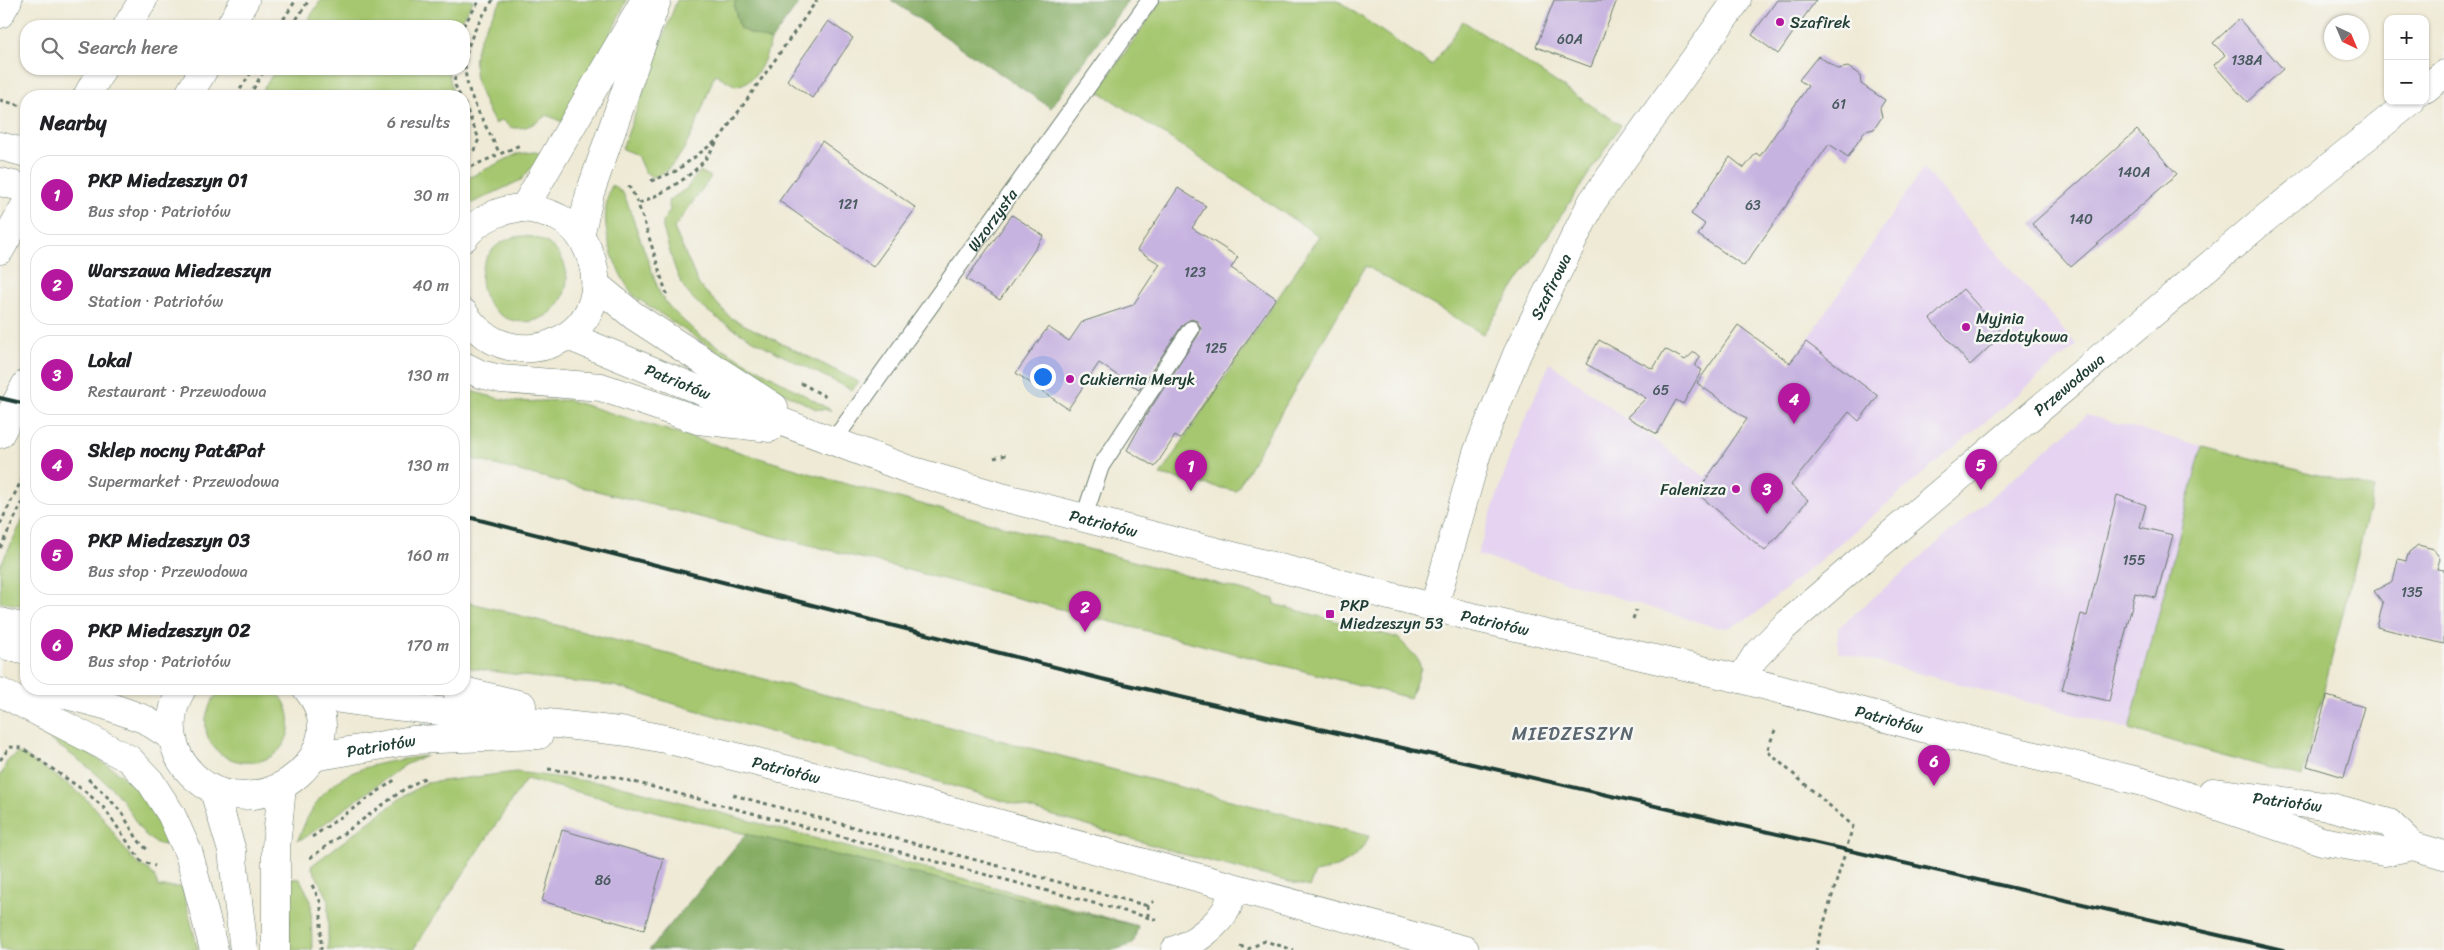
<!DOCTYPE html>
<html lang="en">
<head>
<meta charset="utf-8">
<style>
  :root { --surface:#fff; --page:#f2f2f2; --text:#202124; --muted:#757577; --line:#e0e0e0; --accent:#b5179e }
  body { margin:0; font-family:Sriracha,sans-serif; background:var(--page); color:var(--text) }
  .controls { position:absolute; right:15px; top:15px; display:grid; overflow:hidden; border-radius:10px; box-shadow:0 1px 4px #0004 }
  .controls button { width:45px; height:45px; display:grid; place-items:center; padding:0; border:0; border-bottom:1px solid var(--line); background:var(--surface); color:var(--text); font:25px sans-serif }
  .compass { position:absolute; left:2324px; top:15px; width:45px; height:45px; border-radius:50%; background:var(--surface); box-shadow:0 1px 4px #0004; rotate:136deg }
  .you { position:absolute; left:1042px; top:376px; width:18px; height:18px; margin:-12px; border:4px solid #fff; border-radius:50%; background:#1a73e8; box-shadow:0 0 0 8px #1a73e833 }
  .badge { display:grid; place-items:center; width:32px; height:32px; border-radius:50%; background:var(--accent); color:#fff; font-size:16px; font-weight:700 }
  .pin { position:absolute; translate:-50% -41px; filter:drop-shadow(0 1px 2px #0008) }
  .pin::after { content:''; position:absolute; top:26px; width:18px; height:15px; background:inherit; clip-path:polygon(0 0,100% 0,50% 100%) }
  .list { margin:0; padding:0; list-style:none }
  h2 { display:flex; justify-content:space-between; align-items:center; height:65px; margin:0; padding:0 20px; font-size:21px }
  h2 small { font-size:16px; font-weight:400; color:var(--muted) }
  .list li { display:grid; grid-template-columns:32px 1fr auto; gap:15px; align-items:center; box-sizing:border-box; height:80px; margin:0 10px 10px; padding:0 10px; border:1px solid var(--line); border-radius:20px }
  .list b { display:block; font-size:19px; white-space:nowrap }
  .list p { margin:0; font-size:16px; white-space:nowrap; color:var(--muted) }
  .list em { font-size:16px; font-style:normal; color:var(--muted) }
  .icon { flex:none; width:28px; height:28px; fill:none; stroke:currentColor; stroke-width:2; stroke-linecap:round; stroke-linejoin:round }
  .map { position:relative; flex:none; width:2444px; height:950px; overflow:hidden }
  .search { position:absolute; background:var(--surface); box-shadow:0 1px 4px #0004; left:20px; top:20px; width:450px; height:55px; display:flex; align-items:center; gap:12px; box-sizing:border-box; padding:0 18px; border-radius:20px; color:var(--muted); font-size:19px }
  .panel { position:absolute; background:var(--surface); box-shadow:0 1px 4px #0004; left:20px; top:90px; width:450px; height:605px; border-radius:20px }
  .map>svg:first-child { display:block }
  .built { fill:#e5d3f1 }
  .green { fill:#a6c770; stroke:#628252 }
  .forest { fill:#84ac62; stroke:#52744b }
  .building { fill:#c7b3e0 }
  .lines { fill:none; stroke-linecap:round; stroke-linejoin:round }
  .lane-casing { stroke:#687a6c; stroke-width:18 }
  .street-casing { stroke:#687a6c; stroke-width:29 }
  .secondary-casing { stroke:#687a6c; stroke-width:29 }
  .highway-casing { stroke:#687a6c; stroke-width:29 }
  .path { stroke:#687a6c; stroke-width:3; stroke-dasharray:4 4; stroke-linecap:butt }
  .lane { stroke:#fff; stroke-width:16 }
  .street { stroke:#fff; stroke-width:28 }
  .secondary { stroke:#fff; stroke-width:28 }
  .highway { stroke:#fff; stroke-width:28 }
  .rail { stroke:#1f3d34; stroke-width:4 }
  .poi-dot { fill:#b5179e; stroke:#f6f6f2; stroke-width:2 }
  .labels { text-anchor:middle; stroke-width:5; stroke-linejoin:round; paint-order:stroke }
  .number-label { font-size:14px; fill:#495a5f }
  .poi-label { font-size:16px; fill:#1f3d34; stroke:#f6f6f2; text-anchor:start }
  .street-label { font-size:16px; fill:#1f3d34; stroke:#f6f6f2 }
  .quarter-label { font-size:19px; letter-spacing:1px; fill:#5a6670; stroke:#f6f6f2 }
</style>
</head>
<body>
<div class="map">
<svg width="2444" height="950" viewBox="0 0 2444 950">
  <rect width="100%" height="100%" fill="#f6f6f2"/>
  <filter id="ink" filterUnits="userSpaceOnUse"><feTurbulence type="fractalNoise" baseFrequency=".02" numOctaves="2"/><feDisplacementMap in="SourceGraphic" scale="10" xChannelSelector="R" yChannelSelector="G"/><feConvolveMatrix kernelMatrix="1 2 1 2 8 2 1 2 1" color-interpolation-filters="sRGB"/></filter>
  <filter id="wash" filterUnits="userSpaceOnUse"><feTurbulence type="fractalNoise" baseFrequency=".0096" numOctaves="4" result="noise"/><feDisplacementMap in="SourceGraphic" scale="20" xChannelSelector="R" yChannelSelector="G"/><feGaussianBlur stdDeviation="1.12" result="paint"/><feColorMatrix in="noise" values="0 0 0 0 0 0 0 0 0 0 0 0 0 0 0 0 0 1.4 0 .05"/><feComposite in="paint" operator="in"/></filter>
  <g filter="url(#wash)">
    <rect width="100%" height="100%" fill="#efead5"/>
    <!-- built -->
    <g class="built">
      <polygon points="1923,168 2077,345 1754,615 1728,628 1715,627 1477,555 1518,434 1550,363 1705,477 1806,342"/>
      <polygon points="2087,415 2202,446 2129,729 1838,652 1838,628"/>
    </g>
    <!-- green -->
    <g class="green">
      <polygon points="321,0 474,0 457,26 304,26"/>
      <path d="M502 0H627L607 41 562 122 547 115C536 123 524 131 510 127L502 120 495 124C466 69 467 52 502 0Z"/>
      <path d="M677 0H736L734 7 740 29 771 41C764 61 759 81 736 86L715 74C703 103 686 171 652 177L644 171 637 155 622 149Z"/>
      <polygon points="1162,0 1337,0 1432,66 1463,21 1621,125 1483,334 1366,266 1236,491 1160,475 1319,236 1098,91"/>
      <polygon points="276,69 448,69 453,96 259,96"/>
      <polygon points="535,152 543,154 521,180 464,207 464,180 517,154"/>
      <path d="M700 171 711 177 674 228 699 285 731 318 859 382 852 390C812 369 708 324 685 289 674 273 669 247 663 228V221L670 210 668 201 686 189Z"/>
      <path d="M612 185 623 193 627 202 660 294 671 309 700 336 831 410 816 409 757 379 634 296C612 267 596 219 612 185Z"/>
      <circle cx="524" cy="279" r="43"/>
      <polygon points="464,385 474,392 501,399 518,402 568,400 832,480 1274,599 1274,604 1398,638 1417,658 1421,668 1410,698 464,457"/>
      <polygon points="2202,446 2374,489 2302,777 2129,729"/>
      <polygon points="26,513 26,606 0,602 0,566"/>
      <path d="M464 601 1369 836C1361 858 1337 869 1315 873L1309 887 1186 855 614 686 553 680 464 667Z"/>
      <path d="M223 689H273C286 699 291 713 289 730 280 780 199 769 206 718 208 707 213 696 223 689Z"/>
      <path d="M35 729C77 747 127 767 151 810 158 821 162 833 166 845 144 845 134 816 122 800 99 771 65 751 35 729Z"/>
      <path d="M18 753 22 754C44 769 70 783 89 802 106 818 116 839 131 857 144 873 151 862 158 887H182L198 950H0V774H2L7 761Z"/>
      <path d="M426 756 405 765 306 837 298 840C323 771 361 765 426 756Z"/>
      <polygon points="516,772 618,785 1138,926 746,834 526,779 413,950 328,950 328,898 311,866 401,798 426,783"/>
      <polygon points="289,878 300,879 311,901 312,950 289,950"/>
    </g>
    <!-- forest -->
    <g class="forest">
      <polygon points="736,0 801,0 771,41 740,29 734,6"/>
      <polygon points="891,0 1128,0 1051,108"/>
      <polygon points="746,834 1138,926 1133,944 1114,950 649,950"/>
    </g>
    <g id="blocks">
      <!-- building -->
      <g class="building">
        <polygon points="1554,0 1617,0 1591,67 1536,47"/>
        <polygon points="1777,0 1816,0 1778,54 1752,35"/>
        <polygon points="2239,19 2283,69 2247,102 2214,65 2225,55 2213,43"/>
        <polygon points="828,21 853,38 812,98 787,80"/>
        <polygon points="1818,56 1838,69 1848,67 1860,75 1861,84 1885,100 1880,108 1882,117 1874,129 1865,131 1848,157 1829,144 1744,266 1698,235 1705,224 1691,214 1730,157 1744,168 1756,153 1760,156 1808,86 1799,80"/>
        <polygon points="2137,130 2177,174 2071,267 2032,224"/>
        <polygon points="822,141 916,208 873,267 779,201"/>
        <polygon points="1178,188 1206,206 1192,228 1238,257 1231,268 1276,298 1180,439 1175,436 1155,467 1127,450 1145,417 1199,334 1201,329 1197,321 1191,319 1183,324 1139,390 1099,363 1068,409 1016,373 1048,327 1069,341 1082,322 1133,305 1160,264 1137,250"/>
        <polygon points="1012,215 1044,236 1000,300 966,279"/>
        <polygon points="1963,289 2003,334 1970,365 1930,319"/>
        <polygon points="1738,325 1790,363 1806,342 1878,396 1859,421 1849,412 1791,485 1808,500 1765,551 1697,493 1747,419 1697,383"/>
        <polygon points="1599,340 1653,369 1665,349 1685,360 1694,352 1700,357 1695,366 1702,370 1683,404 1676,400 1657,434 1627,417 1646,398 1586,364"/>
        <polygon points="2117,495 2146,505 2140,527 2173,535 2156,598 2135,593 2109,701 2062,690 2081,614 2087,616"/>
        <polygon points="2418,545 2434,549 2440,559 2437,569 2444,570 2444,644 2377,627 2383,603 2374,591 2393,581 2398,559 2406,561 2409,552"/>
        <polygon points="2327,696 2364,707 2344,777 2307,766"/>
        <polygon points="562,830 664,859 644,930 542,901"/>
      </g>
    </g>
  </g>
  <g filter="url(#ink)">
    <use href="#blocks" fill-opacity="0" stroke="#687a6c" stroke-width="1"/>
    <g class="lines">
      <defs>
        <g id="lane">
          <path id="s1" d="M834 440 1150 0"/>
          <polyline points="1084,517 1101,466 1191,329"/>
        </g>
        <g id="street">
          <path id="s2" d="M1434 607 1477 453 1517 354 1592 202 1737 0"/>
          <path d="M1175 950C1193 944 1218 925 1227 908 1230 902 1231 894 1233 888"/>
        </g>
        <g id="secondary">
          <polyline points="230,26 245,0"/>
          <polyline points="2425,89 2444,74"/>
          <polyline points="188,96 204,69"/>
          <polyline points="0,146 26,153"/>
          <polyline points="0,182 26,188"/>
          <polyline points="524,208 645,0"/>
          <polyline points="580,236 590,193 657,0"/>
          <path d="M464 238C477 219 507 205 530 209 557 213 577 224 588 250 625 336 511 386 464 313"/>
          <polyline points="596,285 634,316 774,407"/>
          <path id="s3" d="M568 336 721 399 910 470 998 496 1464 615 1741 679 1945 734 2151 784 2322 841 2384 852 2413 846 2444 855"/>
          <polyline points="464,366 480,374 501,379 601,387 698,420 770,428"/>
          <polyline points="0,434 26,384"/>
          <polyline points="0,622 26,628"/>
          <polyline points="0,644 26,651"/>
          <path id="s4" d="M1741 679 1755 657 1784 627 1875 548 2262 221 2411 101"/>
          <polyline points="43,689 108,706 144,719 172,737"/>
          <path d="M182 689C171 707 169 727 175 747 180 763 190 775 205 785 267 824 358 749 307 689"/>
          <polyline points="456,689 522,705"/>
          <polyline points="0,692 129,759 150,781 171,814 189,854 214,950"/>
          <path id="s5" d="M312 695 368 703 628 732 665 739 957 812 1465 950"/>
          <path id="s6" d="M314 757 412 740 539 735"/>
          <polyline points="214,791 232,851 244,950"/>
          <path id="s7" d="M2212 792 2331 807 2389 823 2413 846"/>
          <polyline points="276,950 276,847 282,787"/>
        </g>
        <g id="highway">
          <polyline points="0,14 8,0"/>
          <polyline points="127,26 143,0"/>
          <polyline points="87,96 102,69"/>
          <polyline points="0,250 26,204"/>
        </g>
      </defs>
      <!-- lane casing -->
      <use href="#lane" class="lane-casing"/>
      <!-- street casing -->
      <use href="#street" class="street-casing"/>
      <!-- secondary casing -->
      <use href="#secondary" class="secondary-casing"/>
      <!-- highway casing -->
      <use href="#highway" class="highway-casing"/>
      <!-- path -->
      <g class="path">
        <path d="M493 0C446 68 466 86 499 152"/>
        <polyline points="279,26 296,0"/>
        <polyline points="292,26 309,0"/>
        <polyline points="463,26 480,0"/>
        <polyline points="454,69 455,85 460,96"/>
        <polyline points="236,96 253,69"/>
        <polyline points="249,96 265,69"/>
        <polyline points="0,100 26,107"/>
        <polyline points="464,103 479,139 474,150 464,158"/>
        <polyline points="464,170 520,145"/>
        <polyline points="651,181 676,171 720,138 817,0"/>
        <path d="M628 186C639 194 659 275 667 294"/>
        <path d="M639 203C658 196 688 179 702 163 708 156 713 148 718 140"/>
        <polyline points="801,383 828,398"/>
        <polyline points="994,458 1006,455"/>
        <polyline points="0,524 26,471"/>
        <polyline points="0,548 26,495"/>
        <polyline points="1633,619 1636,610"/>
        <polyline points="1775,730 1767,751 1853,826 1816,950"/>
        <polyline points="0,760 10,747 22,748 86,792 104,808 141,861 155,866"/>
        <polyline points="548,769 615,777 1158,920"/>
        <path d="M88 779C100 789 111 800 121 812 130 825 136 841 148 850"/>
        <polyline points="733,795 1148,906"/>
        <polyline points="312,837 396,779"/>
        <polyline points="310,858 403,790 428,776"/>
        <polyline points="312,885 321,903 321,950"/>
        <polyline points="1148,917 1148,906 1154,901"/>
        <polyline points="1240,946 1248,949 1265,941 1294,950"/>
      </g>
      <!-- lane -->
      <use href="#lane" class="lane"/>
      <!-- street -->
      <use href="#street" class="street"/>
      <!-- secondary -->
      <use href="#secondary" class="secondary"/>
      <!-- highway -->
      <use href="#highway" class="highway"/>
      <!-- rail -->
      <g class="rail">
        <polyline points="0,398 26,404"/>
        <polyline points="464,516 1102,679 2283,950"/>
      </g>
    </g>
  </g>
  <!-- markers -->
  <g class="poi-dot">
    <circle cx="1780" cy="22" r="5"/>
    <circle cx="1966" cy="327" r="5"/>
    <circle cx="1070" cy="379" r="5"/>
    <circle cx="1736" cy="489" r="5"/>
    <rect x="1325" y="609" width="10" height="10" rx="2.5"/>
  </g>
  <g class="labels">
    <!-- number labels -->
    <g class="number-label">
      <text x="1570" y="44">60A</text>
      <text x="2247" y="65">138A</text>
      <text x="1839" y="109">61</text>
      <text x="2134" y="177">140A</text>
      <text x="848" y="209">121</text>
      <text x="1753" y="210">63</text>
      <text x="2081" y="224">140</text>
      <text x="1195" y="277">123</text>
      <text x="1216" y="353">125</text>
      <text x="1661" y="395">65</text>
      <text x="2134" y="565">155</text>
      <text x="2412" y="597">135</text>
      <text x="603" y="885">86</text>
    </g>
    <!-- poi labels -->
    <g class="poi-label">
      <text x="1790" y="28">Szafirek</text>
      <text x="1976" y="324">Myjnia<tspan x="1976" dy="18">bezdotykowa</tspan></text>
      <text x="1080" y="385">Cukiernia Meryk</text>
      <text x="1726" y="495" text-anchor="end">Falenizza</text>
      <text x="1340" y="611">PKP<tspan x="1340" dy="18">Miedzeszyn 53</tspan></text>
    </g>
    <!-- street labels -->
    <g class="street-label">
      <text dy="6" stroke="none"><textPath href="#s1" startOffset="271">Wzorzysta</textPath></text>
      <text dy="6" stroke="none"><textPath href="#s2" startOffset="342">Szafirowa</textPath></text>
      <text dy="6" stroke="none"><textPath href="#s3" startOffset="119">Patriotów</textPath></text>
      <text dy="6" stroke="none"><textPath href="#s4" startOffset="442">Przewodowa</textPath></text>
      <text dy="6" stroke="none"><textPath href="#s3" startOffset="568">Patriotów</textPath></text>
      <text dy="6" stroke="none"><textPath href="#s3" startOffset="972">Patriotów</textPath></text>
      <text dy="6" stroke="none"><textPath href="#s3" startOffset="1378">Patriotów</textPath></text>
      <text dy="6" stroke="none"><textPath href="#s6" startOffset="68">Patriotów</textPath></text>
      <text dy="6" stroke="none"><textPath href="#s5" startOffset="481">Patriotów</textPath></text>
      <text dy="6" stroke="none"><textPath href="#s7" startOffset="76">Patriotów</textPath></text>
    </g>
    <!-- quarter labels -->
    <g class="quarter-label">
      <text x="1573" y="740">MIEDZESZYN</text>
    </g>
  </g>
</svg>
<div class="controls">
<button>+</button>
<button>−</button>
</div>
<svg class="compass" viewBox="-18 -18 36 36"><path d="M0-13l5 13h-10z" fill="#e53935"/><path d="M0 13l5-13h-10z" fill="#757577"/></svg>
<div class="you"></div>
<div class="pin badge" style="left:1191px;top:491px">1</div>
<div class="pin badge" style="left:1085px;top:632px">2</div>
<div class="pin badge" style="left:1767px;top:514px">3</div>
<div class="pin badge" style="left:1794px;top:424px">4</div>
<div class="pin badge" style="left:1981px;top:490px">5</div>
<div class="pin badge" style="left:1934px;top:786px">6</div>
<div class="search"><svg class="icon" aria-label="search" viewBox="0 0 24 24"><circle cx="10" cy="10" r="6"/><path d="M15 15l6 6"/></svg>Search here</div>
<section class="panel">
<h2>Nearby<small>6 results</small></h2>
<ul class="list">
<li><span class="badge">1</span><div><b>PKP Miedzeszyn 01</b><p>Bus stop · Patriotów</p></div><em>30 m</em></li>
<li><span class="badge">2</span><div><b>Warszawa Miedzeszyn</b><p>Station · Patriotów</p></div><em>40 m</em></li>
<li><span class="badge">3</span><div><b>Lokal</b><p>Restaurant · Przewodowa</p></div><em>130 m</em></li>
<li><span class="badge">4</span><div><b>Sklep nocny Pat&amp;Pat</b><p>Supermarket · Przewodowa</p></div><em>130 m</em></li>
<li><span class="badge">5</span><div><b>PKP Miedzeszyn 03</b><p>Bus stop · Przewodowa</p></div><em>160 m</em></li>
<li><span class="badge">6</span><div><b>PKP Miedzeszyn 02</b><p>Bus stop · Patriotów</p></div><em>170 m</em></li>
</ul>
</section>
</div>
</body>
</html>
